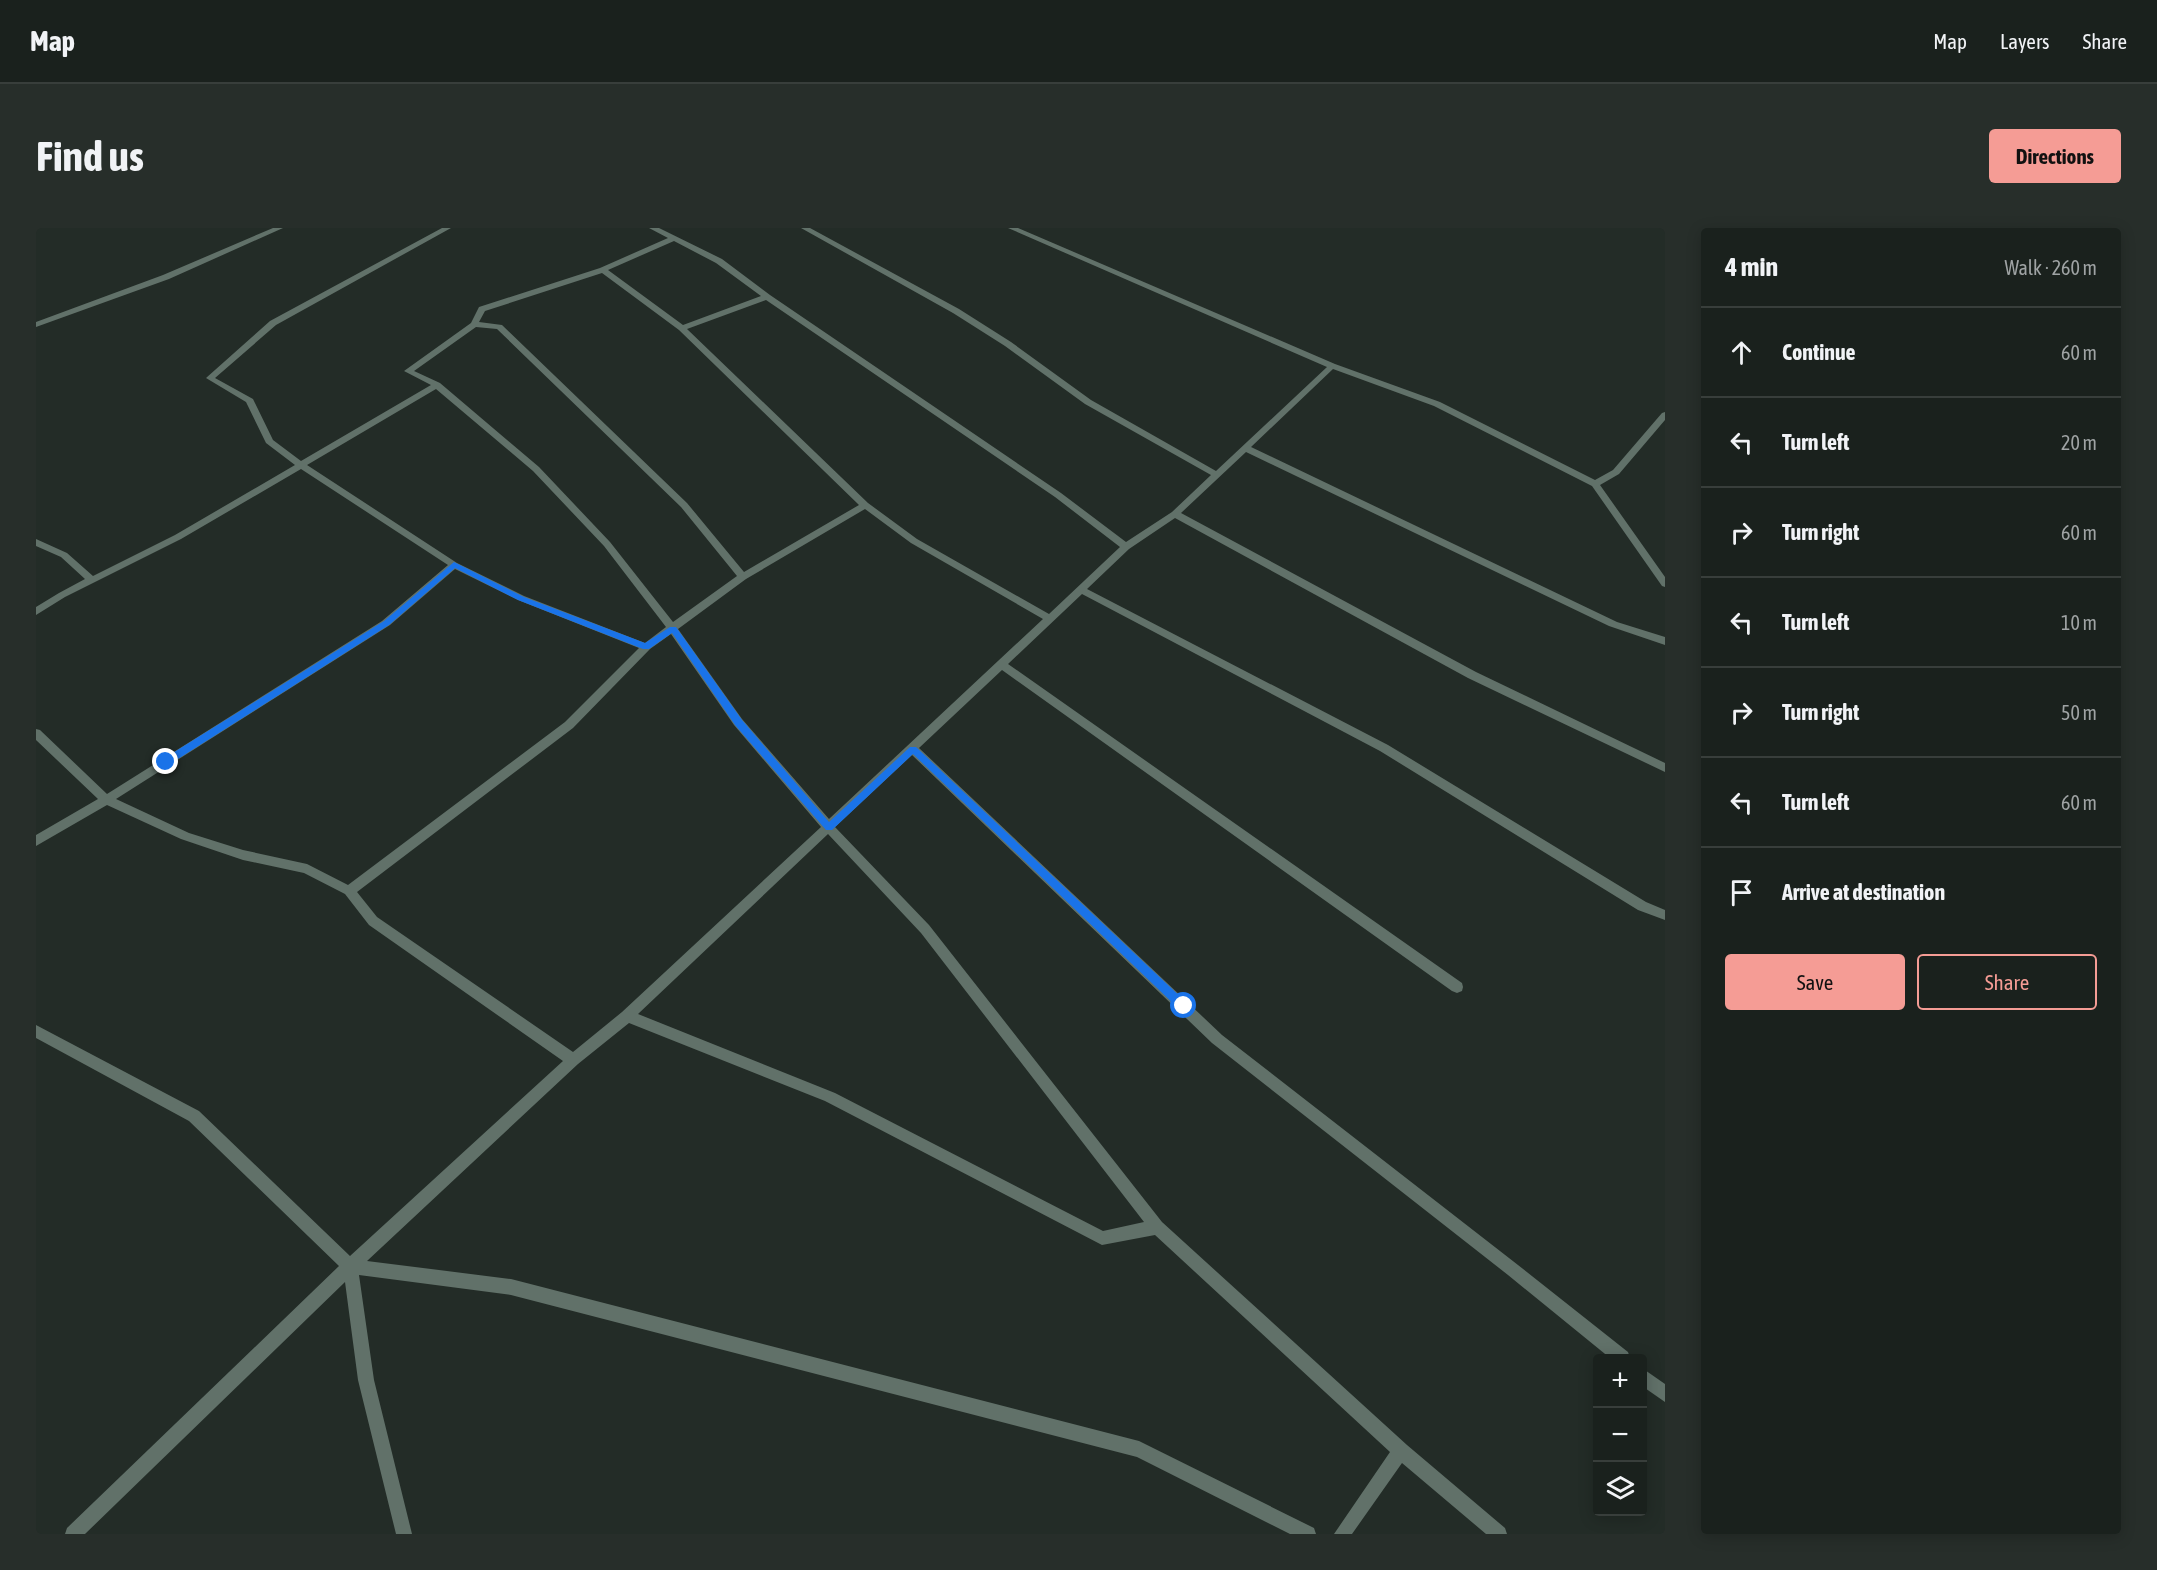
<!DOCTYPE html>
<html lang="en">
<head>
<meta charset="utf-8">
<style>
  :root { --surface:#1a211d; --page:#272e2a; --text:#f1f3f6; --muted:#9fa3a4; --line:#383e3b; --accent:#f59c95 }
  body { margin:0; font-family:"Asap Condensed",sans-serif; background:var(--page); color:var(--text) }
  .controls { position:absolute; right:18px; bottom:18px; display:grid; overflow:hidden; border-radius:6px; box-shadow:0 3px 15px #0003 }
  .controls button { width:54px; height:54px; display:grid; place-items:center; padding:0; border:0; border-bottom:2px solid var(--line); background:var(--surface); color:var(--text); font:30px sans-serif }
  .stop { position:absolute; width:18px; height:18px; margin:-14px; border:4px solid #1a73e8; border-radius:50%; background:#fff }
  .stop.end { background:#1a73e8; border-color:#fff; box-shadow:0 2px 6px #0008 }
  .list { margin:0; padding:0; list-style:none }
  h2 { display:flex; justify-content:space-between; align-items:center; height:78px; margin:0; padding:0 24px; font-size:26px }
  h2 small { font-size:20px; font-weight:400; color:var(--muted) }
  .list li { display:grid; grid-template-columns:39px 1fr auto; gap:18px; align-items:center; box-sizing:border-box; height:90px; padding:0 24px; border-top:2px solid var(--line) }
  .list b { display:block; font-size:22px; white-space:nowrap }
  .list em { font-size:20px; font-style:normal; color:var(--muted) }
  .actions { display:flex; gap:12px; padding:18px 24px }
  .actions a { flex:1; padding:14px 0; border:2px solid var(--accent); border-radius:6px; text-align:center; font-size:21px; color:var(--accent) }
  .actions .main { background:var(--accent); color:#111 }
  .icon { flex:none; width:33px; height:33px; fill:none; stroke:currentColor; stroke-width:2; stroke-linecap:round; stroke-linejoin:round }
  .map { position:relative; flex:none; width:1629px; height:1306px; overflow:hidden; border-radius:6px }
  header { display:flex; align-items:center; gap:36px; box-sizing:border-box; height:84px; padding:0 30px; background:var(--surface); border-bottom:2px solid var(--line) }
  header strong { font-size:28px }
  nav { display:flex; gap:33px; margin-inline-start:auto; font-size:21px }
  .intro { display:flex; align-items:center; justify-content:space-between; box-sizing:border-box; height:144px; padding:0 36px }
  h1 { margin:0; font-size:42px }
  .button { padding:15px 27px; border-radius:6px; background:var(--accent); color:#111; font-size:21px; font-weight:700 }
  main { display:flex; gap:36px; padding:0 36px }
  aside { flex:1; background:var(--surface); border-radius:6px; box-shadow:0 3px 15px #0003 }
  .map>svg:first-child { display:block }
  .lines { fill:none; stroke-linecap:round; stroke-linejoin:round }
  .street { fill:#617169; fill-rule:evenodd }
  .route { fill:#1a73e8 }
</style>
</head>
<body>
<header>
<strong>Map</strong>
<nav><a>Map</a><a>Layers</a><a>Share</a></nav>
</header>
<div class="intro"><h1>Find us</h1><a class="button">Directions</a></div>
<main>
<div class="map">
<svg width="1629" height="1306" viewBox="0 0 1629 1306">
  <rect width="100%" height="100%" fill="#232c27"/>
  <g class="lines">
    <!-- street -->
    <g class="street">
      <polygon points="237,0 247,0 133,51 0,99 0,94 127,47"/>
      <path d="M406 0H415L240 97 179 150 217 171 237 212 265 233 395 157 368 143 435 95 443 79 564 40 632 10 613 0H623L686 31 734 67 1025 265 1090 314 1136 284 1175 247 1049 176 969 118 917 85 765 0H774L923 81 975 114 1055 172 1180 243 1291 139 972 0H982L1299 136 1404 174 1559 252 1577 242 1626 185 1629 184V192L1583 246 1564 257 1629 349V359L1626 358 1556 258 1398 178 1297 141 1215 219 1581 394 1629 409V417L1573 398 1210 224 1145 285 1440 444 1629 535V544L1432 450 1139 290 1093 321 1051 361 1352 517 1610 674 1629 682V692L1602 682 1344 523 1046 366 972 436 1426 755 1427 759 1426 763 1421 765 1416 763 966 442 883 520 1186 807 1482 1037 1592 1124 1594 1130H1574L1472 1047 1176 815 876 527 799 599 893 697 1126 994 1371 1217 1469 1300 1471 1306H1450L1366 1235 1316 1306H1298L1354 1224 1119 1007 1066 1017 789 873 593 795 542 836 331 1033 475 1051 1103 1213 1278 1300 1280 1306H1254L1101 1229 475 1067 323 1047 338 1152 376 1306H360L322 1152 309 1054 49 1306H29L31 1300 303 1038 153 893 0 810V797L163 883 314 1028 527 833 333 697 309 666 268 645 207 632 145 611 71 577 0 618V607L62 571 0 512V501L4 502 71 566 346 393 412 337 265 241 145 311 29 369 0 387V379L23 365 49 351 25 329 0 318V311L31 325 57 348 139 307 259 237 230 215 210 174 170 150 234 93ZM638 13 680 35 725 68 647 97 572 42ZM566 45 643 102 823 277 708 344 651 275 466 97 443 94 449 83ZM730 72 1019 269 1084 319 1013 386 881 311 832 275 651 101ZM440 99 461 101 645 279 701 348 637 394 574 314 503 239 404 155 378 143ZM400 161 497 243 568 318 630 399 609 415 488 368 421 335 271 237ZM829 281 875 315 1007 391 793 591 706 491 642 401 710 351ZM419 341 482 372 603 420 529 494 312 657 271 636 207 622 153 605 80 571 354 397ZM635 406 698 497 785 599 586 784 537 824 341 689 321 664 537 500 614 421ZM792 606 885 705 1108 994 1067 1003 799 865 602 786Z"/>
      <polygon points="1606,1140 1629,1156 1629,1174 1606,1158"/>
    </g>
  </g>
  <!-- route -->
  <polygon class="route" points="418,334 488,369 609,415 634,399 640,399 706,492 793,594 874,519 880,519 1151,775 1151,782 1144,782 877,526 796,602 790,602 699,497 636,405 613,421 607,421 482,372 419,340 353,397 134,536 127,536 127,531 348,393"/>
</svg>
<div class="controls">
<button>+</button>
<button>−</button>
<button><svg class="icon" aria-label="layers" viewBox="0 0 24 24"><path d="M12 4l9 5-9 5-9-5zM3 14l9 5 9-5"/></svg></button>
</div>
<div class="stop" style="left:1148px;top:778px"></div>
<div class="stop end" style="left:130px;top:534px"></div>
</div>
<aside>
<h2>4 min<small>Walk · 260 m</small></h2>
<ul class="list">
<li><svg class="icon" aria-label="ahead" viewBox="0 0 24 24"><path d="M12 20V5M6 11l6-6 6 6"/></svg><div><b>Continue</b></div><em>60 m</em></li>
<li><svg class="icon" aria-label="left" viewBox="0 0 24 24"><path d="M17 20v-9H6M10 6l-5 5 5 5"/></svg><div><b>Turn left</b></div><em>20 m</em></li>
<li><svg class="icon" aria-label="right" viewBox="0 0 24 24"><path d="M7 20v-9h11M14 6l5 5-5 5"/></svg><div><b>Turn right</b></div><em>60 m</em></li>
<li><svg class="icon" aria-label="left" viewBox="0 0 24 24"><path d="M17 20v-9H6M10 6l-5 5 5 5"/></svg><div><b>Turn left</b></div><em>10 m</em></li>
<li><svg class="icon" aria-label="right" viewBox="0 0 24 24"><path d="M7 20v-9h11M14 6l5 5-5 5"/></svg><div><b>Turn right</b></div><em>50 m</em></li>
<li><svg class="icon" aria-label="left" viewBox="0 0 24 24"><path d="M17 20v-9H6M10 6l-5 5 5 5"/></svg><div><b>Turn left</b></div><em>60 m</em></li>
<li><svg class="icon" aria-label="arrive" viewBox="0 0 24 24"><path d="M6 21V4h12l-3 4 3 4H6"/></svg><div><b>Arrive at destination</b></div></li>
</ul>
<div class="actions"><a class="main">Save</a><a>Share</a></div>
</aside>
</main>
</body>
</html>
